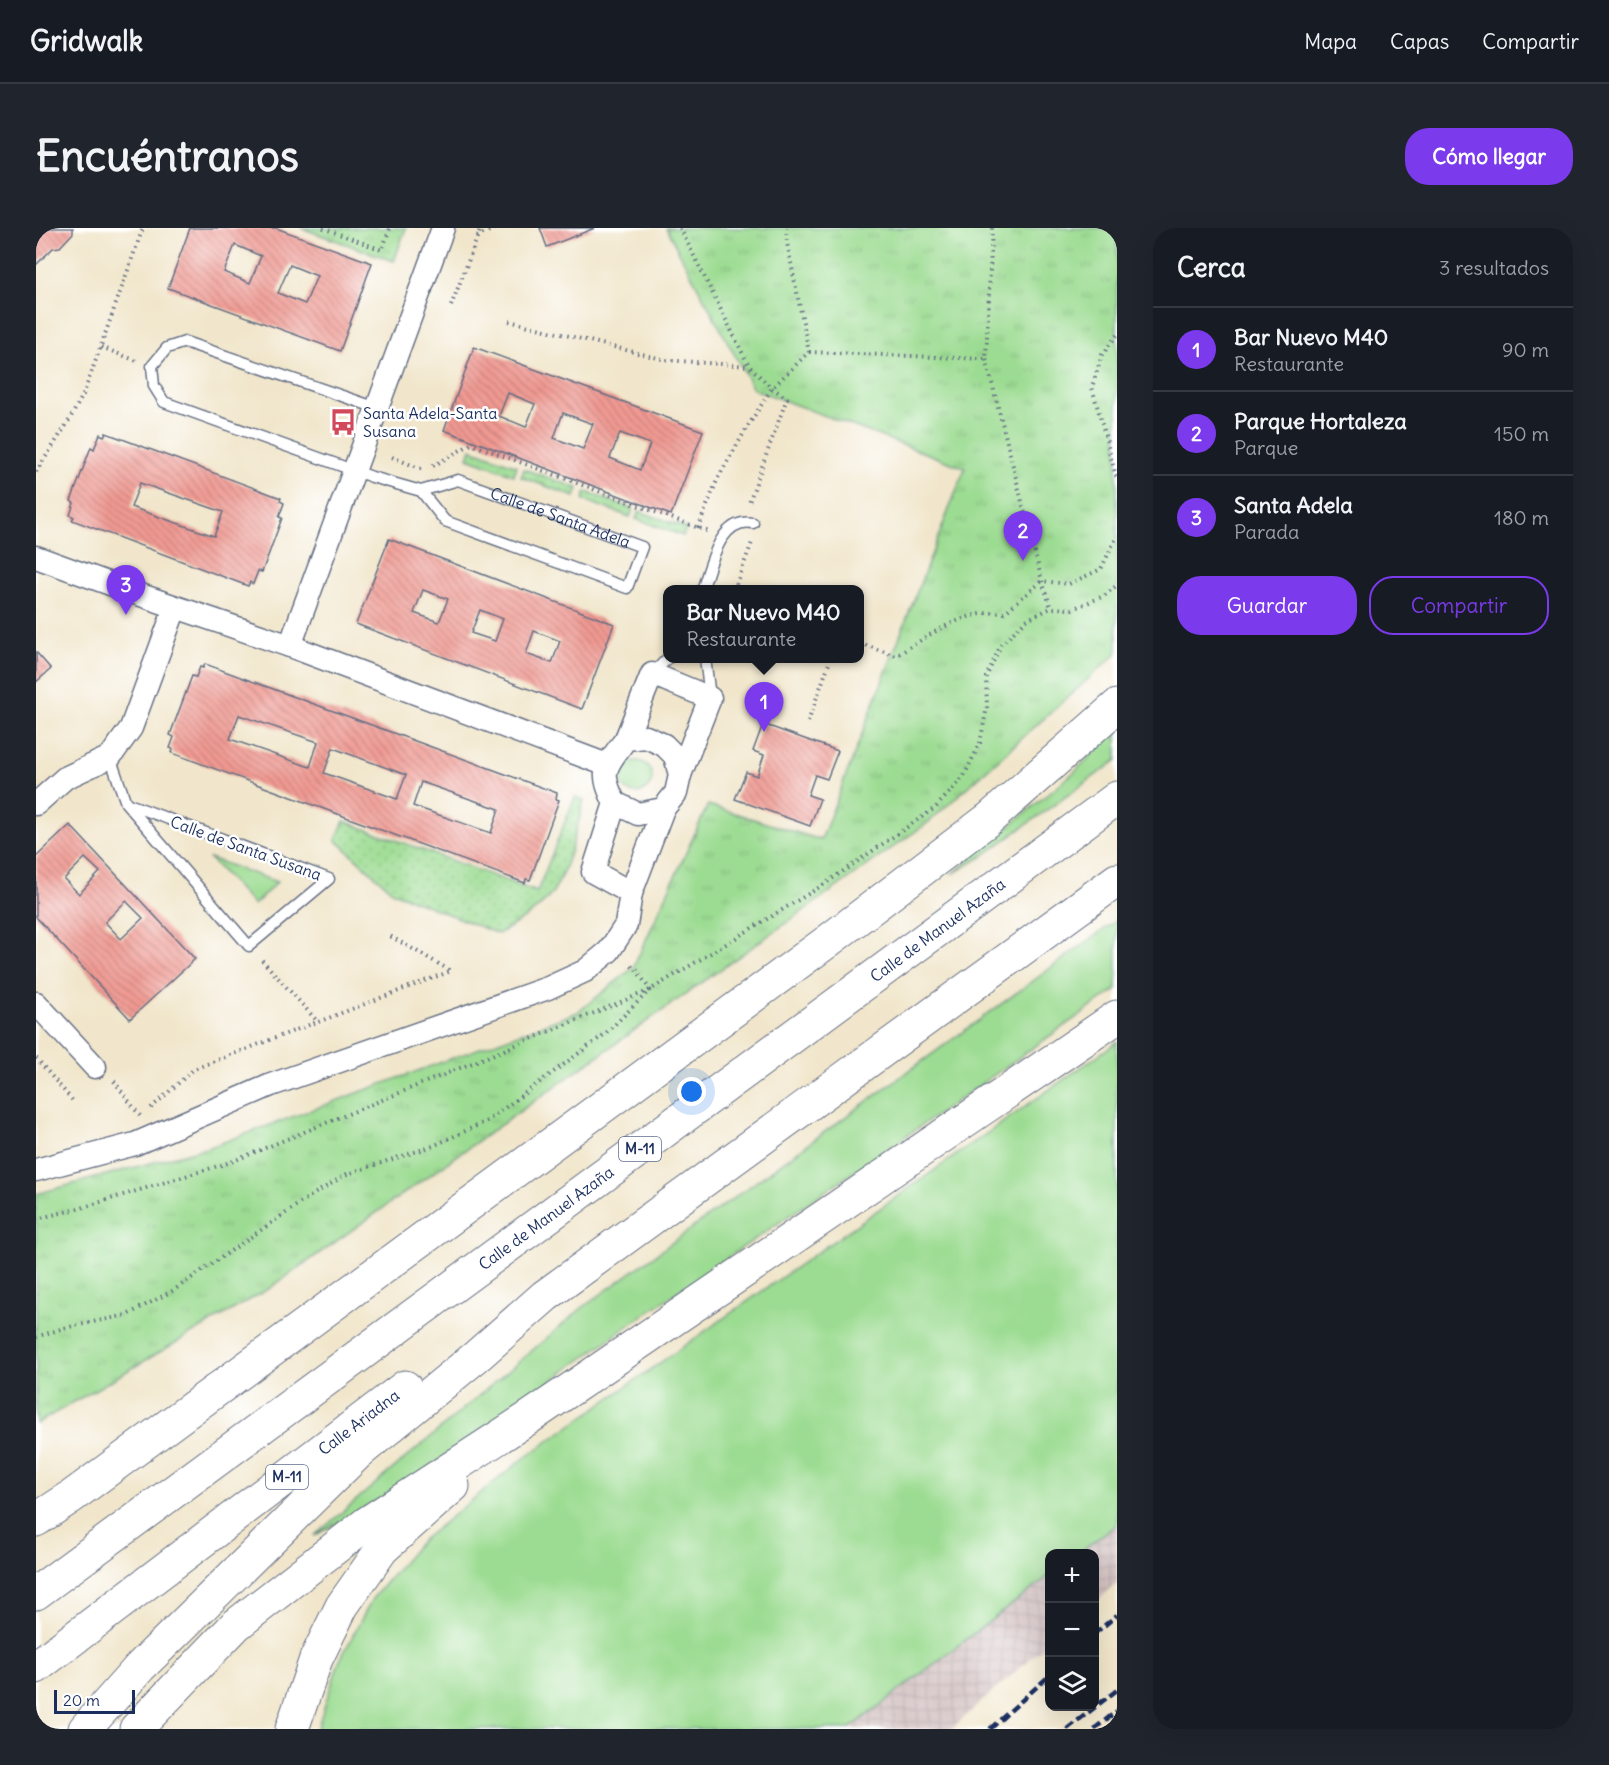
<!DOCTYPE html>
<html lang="es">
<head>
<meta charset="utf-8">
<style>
  :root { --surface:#171b24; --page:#20242c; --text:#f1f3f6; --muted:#9ea1a6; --line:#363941; --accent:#7c3aed }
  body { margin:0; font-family:Delius,sans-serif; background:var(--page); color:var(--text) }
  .controls { position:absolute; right:18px; bottom:18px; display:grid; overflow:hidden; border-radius:12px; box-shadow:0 6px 24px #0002 }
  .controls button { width:54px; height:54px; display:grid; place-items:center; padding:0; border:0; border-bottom:2px solid var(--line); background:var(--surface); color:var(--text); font:30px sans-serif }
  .scale { position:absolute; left:18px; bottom:15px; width:81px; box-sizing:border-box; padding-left:6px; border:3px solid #1b2f5e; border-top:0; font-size:16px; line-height:21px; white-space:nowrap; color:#1b2f5e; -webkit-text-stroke:4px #fff; paint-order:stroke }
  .you { position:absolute; left:656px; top:864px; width:21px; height:21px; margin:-15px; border:4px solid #fff; border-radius:50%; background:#1a73e8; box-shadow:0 0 0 9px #1a73e833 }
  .badge { display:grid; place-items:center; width:39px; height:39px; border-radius:50%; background:var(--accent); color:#fff; font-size:20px; font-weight:700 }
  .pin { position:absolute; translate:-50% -50px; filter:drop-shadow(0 2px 3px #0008) }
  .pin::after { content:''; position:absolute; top:32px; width:21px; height:18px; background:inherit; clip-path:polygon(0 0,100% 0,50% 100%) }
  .popup { position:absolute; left:627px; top:357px; width:201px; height:78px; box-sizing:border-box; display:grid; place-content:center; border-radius:12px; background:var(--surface); filter:drop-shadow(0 2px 4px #0005); font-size:20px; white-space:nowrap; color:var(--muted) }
  .popup b { font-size:22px; color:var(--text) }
  .popup::after { content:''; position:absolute; left:50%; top:100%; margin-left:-12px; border:12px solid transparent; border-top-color:var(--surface) }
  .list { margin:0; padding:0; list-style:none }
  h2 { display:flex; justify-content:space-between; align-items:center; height:78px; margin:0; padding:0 24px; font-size:26px }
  h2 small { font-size:20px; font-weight:400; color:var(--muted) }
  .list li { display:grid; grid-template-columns:39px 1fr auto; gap:18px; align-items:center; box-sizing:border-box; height:84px; padding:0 24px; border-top:2px solid var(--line) }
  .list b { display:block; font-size:22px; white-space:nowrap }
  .list p { margin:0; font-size:20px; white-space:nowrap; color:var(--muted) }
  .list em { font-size:20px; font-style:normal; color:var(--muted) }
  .actions { display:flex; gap:12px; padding:18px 24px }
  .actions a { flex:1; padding:14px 0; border:2px solid var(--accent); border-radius:24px; text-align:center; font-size:21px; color:var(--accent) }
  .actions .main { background:var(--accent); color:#fff }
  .icon { flex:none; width:33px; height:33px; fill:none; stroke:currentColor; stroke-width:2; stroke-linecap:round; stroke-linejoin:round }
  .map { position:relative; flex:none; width:1081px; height:1501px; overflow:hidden; border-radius:24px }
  header { display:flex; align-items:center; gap:36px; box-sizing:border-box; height:84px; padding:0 30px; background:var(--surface); border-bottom:2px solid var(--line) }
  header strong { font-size:28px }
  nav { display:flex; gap:33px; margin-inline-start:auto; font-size:21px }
  .intro { display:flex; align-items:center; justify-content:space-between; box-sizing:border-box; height:144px; padding:0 36px }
  h1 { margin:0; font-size:42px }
  .button { padding:15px 27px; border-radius:24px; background:var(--accent); color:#fff; font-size:21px; font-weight:700 }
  main { display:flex; gap:36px; padding:0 36px }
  aside { flex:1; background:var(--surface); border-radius:24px; box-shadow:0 6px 24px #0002 }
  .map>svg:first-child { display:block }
  .industrial { fill:url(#industrial-grid) }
  .grass { fill:#9cdc92; stroke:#5c8678; stroke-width:1.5 }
  .park { fill:url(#park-tufts); stroke:#5c8678; stroke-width:1.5 }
  .garden { fill:url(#garden-dots); stroke:#5c8678; stroke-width:1.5 }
  .building { fill:url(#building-back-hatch); fill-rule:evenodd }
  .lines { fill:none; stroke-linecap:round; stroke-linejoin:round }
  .service-casing { stroke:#666f84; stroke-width:13 }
  .minor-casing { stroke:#666f84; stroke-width:25 }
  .motorway-casing { stroke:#666f84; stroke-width:35 }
  .path { stroke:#666f84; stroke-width:4; stroke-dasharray:1.5 4.5; stroke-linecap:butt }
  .service { stroke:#fff; stroke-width:10 }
  .minor { stroke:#fff; stroke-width:22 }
  .motorway { stroke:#fff; stroke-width:33 }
  .rail { stroke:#1b2f5e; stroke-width:4.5; stroke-dasharray:9 4.5; stroke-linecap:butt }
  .labels { text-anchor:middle; stroke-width:5; stroke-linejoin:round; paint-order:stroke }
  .shield { fill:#fff; stroke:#5f6d8e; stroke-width:1.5 }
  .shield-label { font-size:15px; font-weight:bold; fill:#1b2f5e }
  .poi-label { font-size:16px; fill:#1b2f5e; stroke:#fff; text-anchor:start }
  .street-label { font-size:16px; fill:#1b2f5e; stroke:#fff }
</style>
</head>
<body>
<header>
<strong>Gridwalk</strong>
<nav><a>Mapa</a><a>Capas</a><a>Compartir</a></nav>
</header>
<div class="intro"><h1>Encuéntranos</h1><a class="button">Cómo llegar</a></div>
<main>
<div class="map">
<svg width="1081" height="1501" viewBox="0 0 1081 1501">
  <defs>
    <pattern id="industrial-grid" width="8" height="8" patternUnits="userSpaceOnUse" patternTransform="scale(1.5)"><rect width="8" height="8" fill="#d2bfbf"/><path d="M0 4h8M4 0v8" fill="none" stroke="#b4a4a7"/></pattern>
    <pattern id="park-tufts" width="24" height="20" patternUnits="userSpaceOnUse" patternTransform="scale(1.5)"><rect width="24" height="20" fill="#9cdc92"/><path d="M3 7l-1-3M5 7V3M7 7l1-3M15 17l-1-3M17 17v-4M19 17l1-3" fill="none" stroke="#86bd80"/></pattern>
    <pattern id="garden-dots" width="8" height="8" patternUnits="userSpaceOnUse" patternTransform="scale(1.5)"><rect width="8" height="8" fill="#9cdc92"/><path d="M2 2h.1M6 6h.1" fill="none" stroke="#86bd80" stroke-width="1.8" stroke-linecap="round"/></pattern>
    <pattern id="building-back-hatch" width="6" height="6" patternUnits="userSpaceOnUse" patternTransform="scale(1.5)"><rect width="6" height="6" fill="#f19a92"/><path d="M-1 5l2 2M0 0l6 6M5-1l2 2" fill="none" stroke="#c27e7a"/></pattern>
  </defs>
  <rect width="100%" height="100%" fill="#fff"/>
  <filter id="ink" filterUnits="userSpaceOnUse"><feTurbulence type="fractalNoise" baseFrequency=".0167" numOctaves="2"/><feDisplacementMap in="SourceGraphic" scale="12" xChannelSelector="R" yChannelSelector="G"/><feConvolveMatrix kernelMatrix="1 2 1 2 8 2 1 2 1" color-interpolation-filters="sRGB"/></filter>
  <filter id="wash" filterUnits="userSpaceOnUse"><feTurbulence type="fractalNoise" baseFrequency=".008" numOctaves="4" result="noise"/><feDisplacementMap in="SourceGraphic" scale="24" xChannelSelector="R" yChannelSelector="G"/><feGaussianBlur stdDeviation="1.35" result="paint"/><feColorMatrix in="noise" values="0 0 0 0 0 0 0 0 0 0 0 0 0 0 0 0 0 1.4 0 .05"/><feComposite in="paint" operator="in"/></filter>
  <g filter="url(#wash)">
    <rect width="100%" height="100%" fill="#f1e6cb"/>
    <!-- industrial -->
    <g class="industrial">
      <polygon points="1081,1296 1081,1355 1059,1375 1058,1326 1042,1326"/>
      <polygon points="1013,1348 1013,1414 915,1501 813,1501"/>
    </g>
    <!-- grass -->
    <g class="grass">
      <polygon points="1081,502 1081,532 945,629 916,646 1038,544"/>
      <circle cx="600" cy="549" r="16"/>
      <polygon points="173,630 241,654 218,677"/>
      <polygon points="1081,692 1081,761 898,889 609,1086 364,1260 278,1308 546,1080"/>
      <polygon points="1081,814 1081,1296 1042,1325 1014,1326 1013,1348 813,1501 281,1501 303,1434 336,1371 385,1313 487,1231"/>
    </g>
    <!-- park -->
    <g class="park">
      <polygon points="265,0 370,0 358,33"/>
      <polygon points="630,0 1081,0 1081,425 893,594 234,1060 0,1196 0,966 177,918 542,784 597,740 672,577 785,612 929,240 717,161"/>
    </g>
    <!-- garden -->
    <g class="garden">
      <polygon points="435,221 481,238 478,247 432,230"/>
      <polygon points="488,241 542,260 539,269 485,249"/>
      <polygon points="550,264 597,281 594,289 547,272"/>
      <polygon points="603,283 650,300 647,308 600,291"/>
      <path d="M539 569 548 572C541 598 532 642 517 664 504 682 481 695 462 706L357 664 300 612 308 593 501 664Z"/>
    </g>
    <g id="blocks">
      <!-- building -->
      <g class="building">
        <polygon points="0,0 37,0 37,5 24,19 17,20 0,37"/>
        <path d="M154 0H240L336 35 304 123 132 60ZM199 17 225 28 214 55 188 44ZM254 37 281 48 269 76 242 65Z"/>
        <polygon points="504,0 559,0 511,19"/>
        <path d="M438 119 667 203 635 287 408 202ZM472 165 499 176 490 199 463 188ZM527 185 557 196 547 221 518 210ZM584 205 614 216 604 242 574 230Z"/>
        <path d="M70 205 245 270 244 273 248 275 243 289 246 290 226 344 222 343 217 356 214 354 212 358 36 292 38 289 34 287 38 275 35 273 55 219 58 221 64 206 68 208ZM104 255 187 284 178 308 95 279Z"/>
        <path d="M353 311 578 396 546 481 320 396ZM387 362 412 371 403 394 378 385ZM444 382 467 391 459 413 435 405ZM498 403 524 413 516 435 490 426Z"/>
        <polygon points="0,424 15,441 0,454"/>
        <path d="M169 436 521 565 520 571 523 572 494 652 490 651 489 655 136 525 137 521 134 520 138 509 134 507 156 448 160 449 164 439 167 440ZM203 487 282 514 274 539 194 511ZM297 520 370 547 361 571 288 545ZM385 554 463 581 455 605 377 578Z"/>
        <polygon points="727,496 802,523 791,551 779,547 772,567 784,571 774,598 699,571 710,544 721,548 728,527 717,523"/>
        <path d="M34 597 159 731 94 791 0 689V629ZM49 630 64 644 43 666 28 651ZM90 673 107 690 85 711 69 694Z"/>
      </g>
    </g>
  </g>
  <g filter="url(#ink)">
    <use href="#blocks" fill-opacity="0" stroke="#666f84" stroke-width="1.5"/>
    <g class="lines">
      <defs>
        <g id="service">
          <path id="s1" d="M341 180 149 114 131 120 116 138 118 158 128 174 336 249 385 263 422 252 606 319 591 360 409 293 385 263"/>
          <path d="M666 362C675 338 683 289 717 295"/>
          <polyline points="669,430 674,469"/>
          <polyline points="616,446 632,430"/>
          <polyline points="74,529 90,575 213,718 293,651 90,575"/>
        </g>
        <g id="minor">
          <polyline points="0,329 99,365 254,418 571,537"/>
          <polyline points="254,418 407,0"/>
          <polyline points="590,511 616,446 674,470 644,547"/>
          <path d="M579 575 602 586 627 581 640 565 644 547 639 528 628 517 610 509 590 511C570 538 562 543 579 575L557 644 595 665 627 581"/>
          <polyline points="0,576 29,550 74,529 95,500 139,380"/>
          <polyline points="0,775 59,839"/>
          <polyline points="0,942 99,916 235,857 512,760 549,743 573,723 590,697 595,665"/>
        </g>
        <g id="motorway">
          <polyline points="0,1292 35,1269 792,713 953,591 1081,478"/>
          <path id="s2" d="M0 1365 1081 570"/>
          <path id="s3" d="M0 1439 369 1159"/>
          <polyline points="49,1501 104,1439 322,1225 442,1127 509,1068 1081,652"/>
          <polyline points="100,1501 200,1397 331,1295 494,1189 1081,789"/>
          <polyline points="256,1501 280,1431 306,1378 346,1321 417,1258"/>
        </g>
      </defs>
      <!-- service casing -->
      <use href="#service" class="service-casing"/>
      <!-- minor casing -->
      <use href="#minor" class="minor-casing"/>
      <!-- motorway casing -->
      <use href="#motorway" class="motorway-casing"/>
      <!-- path -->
      <g class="path">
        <polyline points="287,0 346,22 354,0"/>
        <polyline points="644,0 713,138 736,160 751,170 712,277"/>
        <polyline points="956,0 950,131 1006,353 1015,380"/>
        <polyline points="441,9 459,0"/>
        <polyline points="415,78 445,0"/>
        <polyline points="473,93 630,132 713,138"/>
        <polyline points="1081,107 1066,127 1056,159 1081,252"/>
        <polyline points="65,119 101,133"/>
        <polyline points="773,124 950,131"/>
        <polyline points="356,229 388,242"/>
        <polyline points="397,238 435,216 671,303"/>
        <polyline points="0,244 31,196 48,165 107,0"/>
        <polyline points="662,300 682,250 712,198 736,160 773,124 751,15 750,0"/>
        <polyline points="698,362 717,312"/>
        <path d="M824 415 860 428C892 408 928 381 968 385L1006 353 1033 356 1065 341 1081 308"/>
        <polyline points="772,494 795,430"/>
        <polyline points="226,732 282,794 415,743 354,708"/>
        <polyline points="0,830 37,873"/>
        <polyline points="78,853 104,888"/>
        <polyline points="115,880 158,841 281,794"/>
        <polyline points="0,991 45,980 195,934 614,762 787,657 899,580 927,550 944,515 951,479 950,449 965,417 990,392 1015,380 1036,381 1068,368 1081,357"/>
        <polyline points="0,1109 28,1100 91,1087 138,1062 273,969 311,946 397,918 451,893 569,806 614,762 600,741 592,736"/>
      </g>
      <!-- service -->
      <use href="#service" class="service"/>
      <!-- minor -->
      <use href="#minor" class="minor"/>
      <!-- motorway -->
      <use href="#motorway" class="motorway"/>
      <!-- rail -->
      <g class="rail">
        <polyline points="1058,1406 1081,1387"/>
        <polyline points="954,1501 1014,1447"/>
        <polyline points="1031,1501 1081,1462"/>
        <polyline points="1058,1501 1081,1483"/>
      </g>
    </g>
  </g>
  <!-- icons -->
  <defs>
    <symbol id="bus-bare" viewBox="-9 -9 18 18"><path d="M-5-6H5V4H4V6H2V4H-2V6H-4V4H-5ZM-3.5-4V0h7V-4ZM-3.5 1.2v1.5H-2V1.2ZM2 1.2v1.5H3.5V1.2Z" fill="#d1495b" stroke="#fff" stroke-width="2.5" paint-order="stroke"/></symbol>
  </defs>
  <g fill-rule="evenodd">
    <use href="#bus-bare" x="288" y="175" width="38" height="38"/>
  </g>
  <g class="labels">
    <!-- shield labels -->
    <g class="shield">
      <rect x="583" y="909" width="42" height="24" rx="4.5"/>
      <rect x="230" y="1237" width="42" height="24" rx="4.5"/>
    </g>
    <g class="shield-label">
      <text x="604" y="926">M-11</text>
      <text x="251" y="1254">M-11</text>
    </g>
    <!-- poi labels -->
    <g class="poi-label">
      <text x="327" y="191">Santa Adela-Santa<tspan x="327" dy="18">Susana</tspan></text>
    </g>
    <!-- street labels -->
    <g class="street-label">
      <text dy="6" stroke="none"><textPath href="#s1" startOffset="704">Calle de Santa Adela</textPath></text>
      <text transform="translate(210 620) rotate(20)" y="6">Calle de Santa Susana</text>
      <text dy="6" stroke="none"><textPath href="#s2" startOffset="1119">Calle de Manuel Azaña</textPath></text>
      <text dy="6" stroke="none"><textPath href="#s2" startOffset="633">Calle de Manuel Azaña</textPath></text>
      <text dy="6" stroke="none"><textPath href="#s3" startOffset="405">Calle Ariadna</textPath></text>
    </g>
  </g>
</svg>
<div class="controls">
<button>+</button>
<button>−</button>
<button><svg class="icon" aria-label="layers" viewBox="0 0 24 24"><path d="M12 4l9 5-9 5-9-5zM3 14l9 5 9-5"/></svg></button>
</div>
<div class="scale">20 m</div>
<div class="you"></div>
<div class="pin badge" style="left:728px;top:504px">1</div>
<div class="popup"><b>Bar Nuevo M40</b>Restaurante</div>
<div class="pin badge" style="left:987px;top:333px">2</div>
<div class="pin badge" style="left:90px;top:387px">3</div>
</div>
<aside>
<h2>Cerca<small>3 resultados</small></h2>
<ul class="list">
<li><span class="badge">1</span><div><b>Bar Nuevo M40</b><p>Restaurante</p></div><em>90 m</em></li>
<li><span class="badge">2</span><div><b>Parque Hortaleza</b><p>Parque</p></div><em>150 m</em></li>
<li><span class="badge">3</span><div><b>Santa Adela</b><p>Parada</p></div><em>180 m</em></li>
</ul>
<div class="actions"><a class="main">Guardar</a><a>Compartir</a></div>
</aside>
</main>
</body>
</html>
